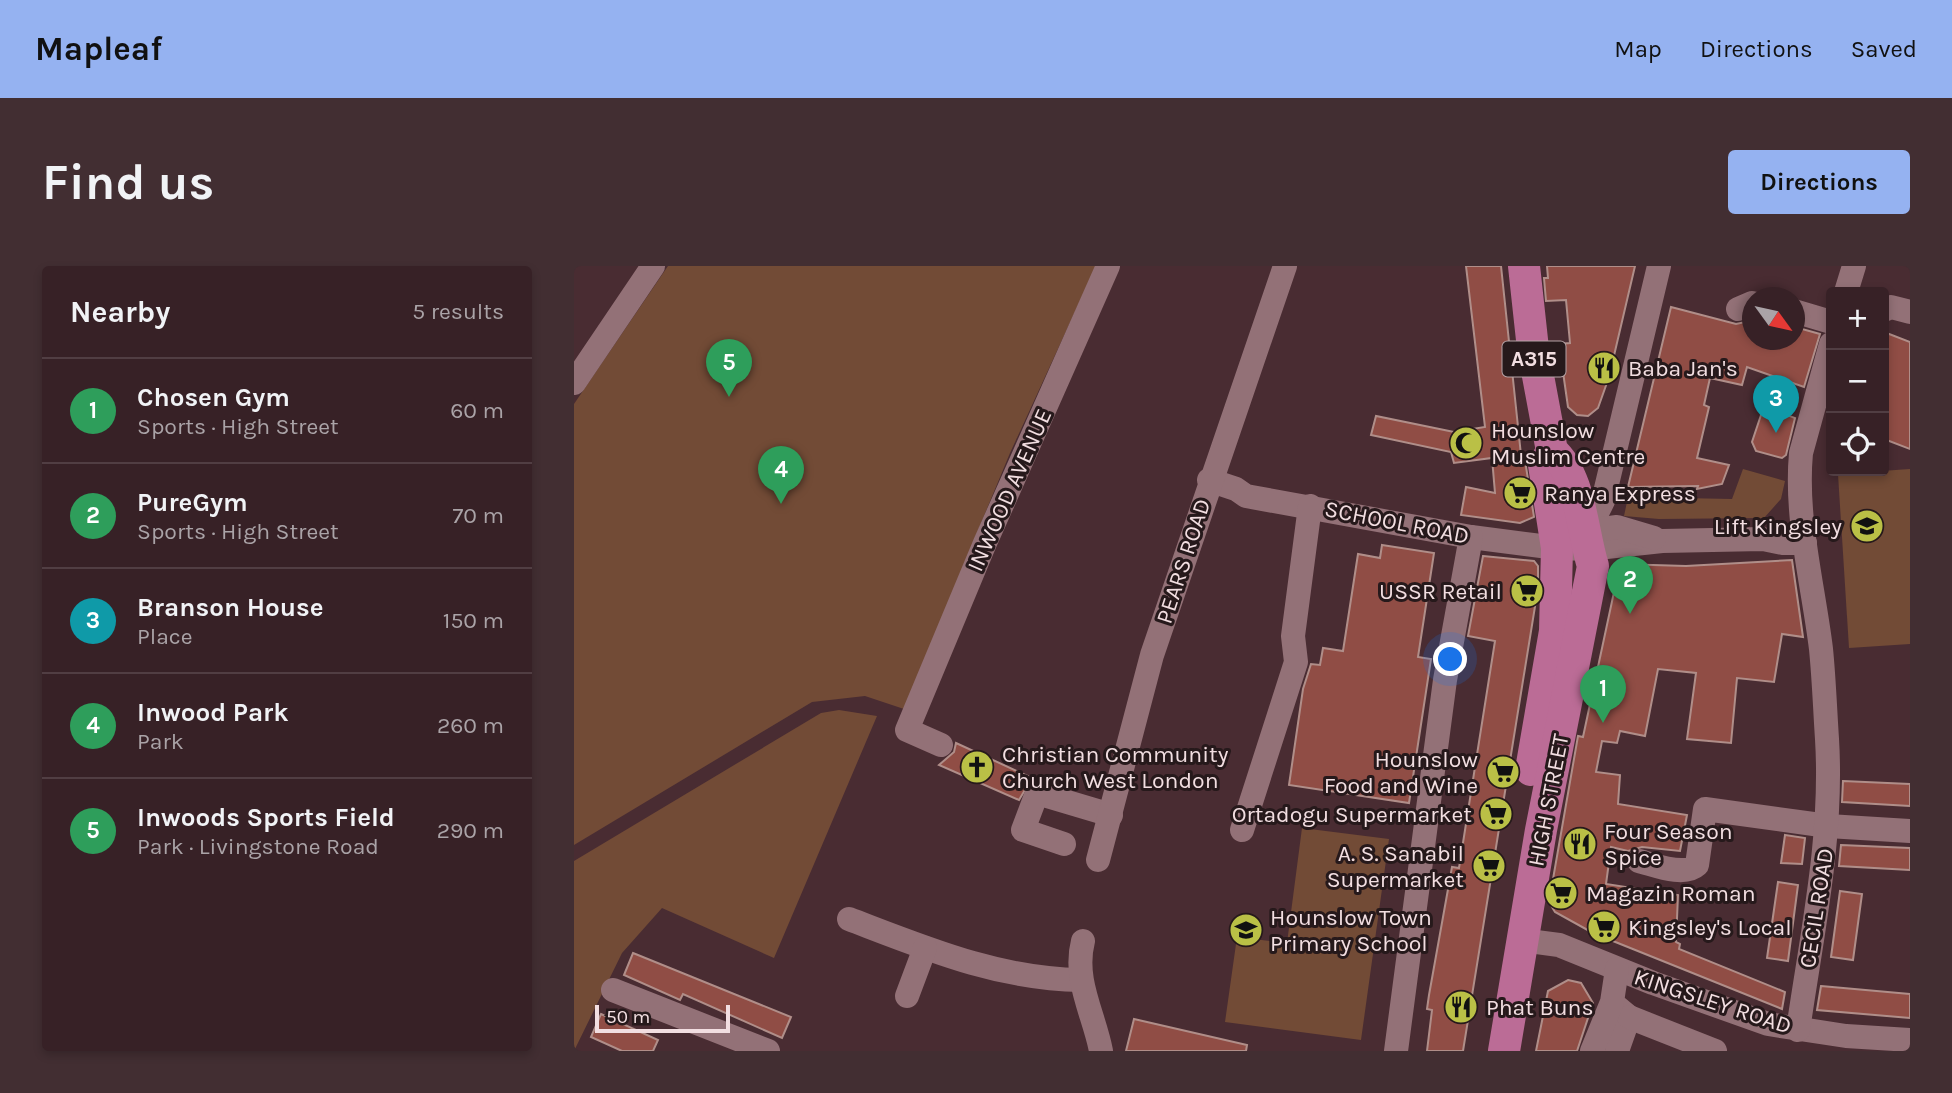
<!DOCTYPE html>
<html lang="en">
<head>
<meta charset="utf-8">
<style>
  :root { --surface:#372126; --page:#422e32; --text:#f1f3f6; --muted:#aaa3a7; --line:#513e43; --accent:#95b2f1 }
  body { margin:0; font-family:Karla,sans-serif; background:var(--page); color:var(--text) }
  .controls { position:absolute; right:21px; top:21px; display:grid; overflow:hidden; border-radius:7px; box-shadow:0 4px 10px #0003 }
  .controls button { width:63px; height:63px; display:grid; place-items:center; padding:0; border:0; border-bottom:2px solid var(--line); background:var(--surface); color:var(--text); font:35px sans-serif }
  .compass { position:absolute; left:1168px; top:21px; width:63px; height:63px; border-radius:50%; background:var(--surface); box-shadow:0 4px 10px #0003; rotate:123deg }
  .scale { position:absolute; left:21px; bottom:18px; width:135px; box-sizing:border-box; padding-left:7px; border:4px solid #f2dee1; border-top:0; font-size:19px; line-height:24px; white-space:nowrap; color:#f2dee1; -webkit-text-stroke:5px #26191b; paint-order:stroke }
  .you { position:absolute; left:877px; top:394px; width:24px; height:24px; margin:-18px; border:5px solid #fff; border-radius:50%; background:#1a73e8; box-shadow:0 0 0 10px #1a73e833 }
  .badge { display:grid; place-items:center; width:46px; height:46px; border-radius:50%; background:var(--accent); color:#fff; font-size:23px; font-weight:700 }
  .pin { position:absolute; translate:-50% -58px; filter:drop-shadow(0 2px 4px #0008) }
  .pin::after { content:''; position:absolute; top:37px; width:24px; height:21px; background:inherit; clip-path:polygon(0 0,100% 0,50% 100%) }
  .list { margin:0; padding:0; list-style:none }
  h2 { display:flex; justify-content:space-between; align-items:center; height:91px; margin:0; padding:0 28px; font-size:30px }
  h2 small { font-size:23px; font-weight:400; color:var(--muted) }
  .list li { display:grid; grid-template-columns:46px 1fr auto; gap:21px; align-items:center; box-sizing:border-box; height:105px; padding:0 28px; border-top:2px solid var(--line) }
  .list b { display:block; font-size:26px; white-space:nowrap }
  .list p { margin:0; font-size:23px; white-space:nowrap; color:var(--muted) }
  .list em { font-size:23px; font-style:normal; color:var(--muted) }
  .icon { flex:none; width:38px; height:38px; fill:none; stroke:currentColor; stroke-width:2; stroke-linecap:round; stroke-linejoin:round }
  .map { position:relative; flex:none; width:1336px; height:785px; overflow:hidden; border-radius:7px }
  header { display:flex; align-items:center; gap:42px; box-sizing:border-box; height:98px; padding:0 35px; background:var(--accent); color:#111 }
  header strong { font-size:33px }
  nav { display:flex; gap:38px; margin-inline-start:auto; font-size:24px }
  .intro { display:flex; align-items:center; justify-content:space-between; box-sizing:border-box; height:168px; padding:0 42px }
  h1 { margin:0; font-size:49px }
  .button { padding:18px 32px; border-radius:7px; background:var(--accent); color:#111; font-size:24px; font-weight:700 }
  main { display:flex; gap:42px; padding:0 42px }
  aside { flex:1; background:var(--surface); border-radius:7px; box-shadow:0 4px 10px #0003 }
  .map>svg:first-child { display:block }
  .green { fill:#724b36 }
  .building { fill:#904d45; stroke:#b08e89; stroke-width:2 }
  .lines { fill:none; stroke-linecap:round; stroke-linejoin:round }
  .minor { stroke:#937177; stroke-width:24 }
  .major { stroke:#bb6c96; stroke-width:32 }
  .labels { text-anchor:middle; stroke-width:6; stroke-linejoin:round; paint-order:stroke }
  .shield { fill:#26191b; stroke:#b5a3a6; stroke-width:2 }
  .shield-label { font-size:21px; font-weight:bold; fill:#f2dee1 }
  .poi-label { font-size:23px; fill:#f2dee1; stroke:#26191b; text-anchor:start }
  .street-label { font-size:23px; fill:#f2dee1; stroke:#26191b }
</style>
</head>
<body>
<header>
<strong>Mapleaf</strong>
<nav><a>Map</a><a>Directions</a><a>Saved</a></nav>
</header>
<div class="intro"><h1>Find us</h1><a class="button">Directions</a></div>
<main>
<aside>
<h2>Nearby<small>5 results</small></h2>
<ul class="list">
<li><span class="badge" style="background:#2e9e5b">1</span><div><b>Chosen Gym</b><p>Sports · High Street</p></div><em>60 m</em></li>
<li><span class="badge" style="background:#2e9e5b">2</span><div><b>PureGym</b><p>Sports · High Street</p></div><em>70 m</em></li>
<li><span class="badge" style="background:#0f9aa8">3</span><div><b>Branson House</b><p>Place</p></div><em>150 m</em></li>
<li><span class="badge" style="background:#2e9e5b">4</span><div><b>Inwood Park</b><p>Park</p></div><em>260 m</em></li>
<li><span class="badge" style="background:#2e9e5b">5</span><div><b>Inwoods Sports Field</b><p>Park · Livingstone Road</p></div><em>290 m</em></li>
</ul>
</aside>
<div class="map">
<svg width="1336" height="785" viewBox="0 0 1336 785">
  <rect width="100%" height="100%" fill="#492c32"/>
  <!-- green -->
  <g class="green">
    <polygon points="94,0 522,0 436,187 330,443 291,430 238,436 0,579 0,138"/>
    <polygon points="1169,203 1211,215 1207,233 1190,252 1085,253 1050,250 1054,231 1158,233"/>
    <polygon points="1336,203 1336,378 1275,382 1264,208"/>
    <polygon points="265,444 303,450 200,692 88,642 48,687 0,785 0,595 247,447"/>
    <polygon points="728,562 815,573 787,774 651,756 663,671 713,677"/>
  </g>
  <!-- building -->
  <g class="building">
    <polygon points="892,0 927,0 947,189 950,188 960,251 946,257 887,249 892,221 921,227 918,192 880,197 877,186 797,169 802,150 880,166 911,161"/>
    <polygon points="973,0 1061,0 1035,111 1024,142 1014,150 1003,149 994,141 985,78 996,77 992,34 972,35 970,12 974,12"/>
    <polygon points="1097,41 1162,58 1171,56 1179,62 1179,74 1221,74 1221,61 1246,68 1230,121 1173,101 1168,119 1136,112 1130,139 1135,141 1123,192 1155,199 1148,218 1123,223 1124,220 1054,221"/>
    <polygon points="1310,66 1336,76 1336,183 1310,173"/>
    <polygon points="1195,142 1221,152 1212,189 1208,192 1182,185 1178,176 1187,149"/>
    <polygon points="808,279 860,287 844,391 857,393 835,537 715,519 729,423 737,398 746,399 749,382 769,385 784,288 806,292"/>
    <polygon points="909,290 960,295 964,300 964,322 889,785 853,785 858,744 853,743 855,729 878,601 885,602 921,375 894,370"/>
    <polygon points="1218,294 1229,371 1208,368 1200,416 1163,412 1157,477 1113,473 1122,407 1084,403 1071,470 1046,465 1043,477 1028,475 1022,506 1046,509 1044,538 1113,549 1106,585 1068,581 1054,585 1037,581 1032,618 1104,629 1102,676 1106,678 1105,683 1211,726 1208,743 1019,667 981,646 975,636 1004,470 1009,471 1046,298 1112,300"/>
    <polygon points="382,477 458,512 445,534 365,499 380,486"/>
    <polygon points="1269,515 1336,518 1336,540 1268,536"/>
    <polygon points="1211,569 1231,572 1228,598 1207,597"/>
    <polygon points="1267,579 1336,582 1336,604 1265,600"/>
    <polygon points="1204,616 1224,619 1214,695 1193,692"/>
    <polygon points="1266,625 1288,628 1279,694 1257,691"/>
    <polygon points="59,687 217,751 208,772 109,728 106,734 50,709"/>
    <polygon points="994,714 1007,717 1019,737 1003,785 962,785 974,725"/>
    <polygon points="1247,720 1336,728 1336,752 1243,744"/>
    <polygon points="27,748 84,774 79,785 48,785 17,771"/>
    <polygon points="560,753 673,779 672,785 552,785"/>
  </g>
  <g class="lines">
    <!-- minor -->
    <g class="minor">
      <polyline points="1272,26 1280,0"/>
      <polyline points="1164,43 1178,37"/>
      <polyline points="1310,44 1317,41 1336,46"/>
      <polyline points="1220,45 1257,56"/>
      <polyline points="0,117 79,0"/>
      <polyline points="635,214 662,223 672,230 897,271 983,282 1014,283 1088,275 1189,273 1209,277 1231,277"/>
      <polyline points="1014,265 1029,235 1085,0"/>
      <polyline points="1014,265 1043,261 1080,272"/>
      <polyline points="367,479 333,464 411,277 534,0"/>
      <polyline points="668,564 722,396 719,370 736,240"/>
      <polyline points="490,578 449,564 463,527 537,549"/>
      <polyline points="524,594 578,389 711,0"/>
      <path d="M1065 595C1081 599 1110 611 1123 599L1131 543 1254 560 1336 565"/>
      <path d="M275 653C351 682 424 713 507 714"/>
      <polyline points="948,674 985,679 1079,717 1194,758 1272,770 1336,774"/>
      <path d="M509 675C499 714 520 748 527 785"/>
      <polyline points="39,724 194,785"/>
      <polyline points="333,730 351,682"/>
      <polyline points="1043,741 1055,751 1043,785"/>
      <polyline points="1055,751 1141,785"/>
      <path d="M1224 764C1238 667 1259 571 1253 473 1251 443 1250 413 1247 383 1239 318 1221 252 1227 187L1257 78"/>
      <polyline points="822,785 871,414 897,271"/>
      <polyline points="1018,785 1038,736 1043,703"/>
    </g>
    <!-- major -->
    <g class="major">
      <polyline points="957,504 981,365 983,282 970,199 978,185"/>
      <path d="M930 785 967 564 1019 300C1008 266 1007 210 978 185L959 83 950 0"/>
    </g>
  </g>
  <!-- icons -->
  <defs>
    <symbol id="restaurant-disc" viewBox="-11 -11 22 22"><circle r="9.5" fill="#bac046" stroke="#26191b"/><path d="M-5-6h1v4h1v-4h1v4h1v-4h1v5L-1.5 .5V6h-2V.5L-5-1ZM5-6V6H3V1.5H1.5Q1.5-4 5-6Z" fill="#111"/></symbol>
    <symbol id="mosque-disc" viewBox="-11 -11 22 22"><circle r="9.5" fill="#bac046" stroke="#26191b"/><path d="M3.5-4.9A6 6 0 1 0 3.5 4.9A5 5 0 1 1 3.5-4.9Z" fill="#111"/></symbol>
    <symbol id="supermarket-disc" viewBox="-11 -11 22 22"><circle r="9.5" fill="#bac046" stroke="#26191b"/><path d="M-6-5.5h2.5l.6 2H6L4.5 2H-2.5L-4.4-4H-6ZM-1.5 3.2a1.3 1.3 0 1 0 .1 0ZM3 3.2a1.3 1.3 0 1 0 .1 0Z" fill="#111"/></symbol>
    <symbol id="school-disc" viewBox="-11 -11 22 22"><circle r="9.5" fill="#bac046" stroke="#26191b"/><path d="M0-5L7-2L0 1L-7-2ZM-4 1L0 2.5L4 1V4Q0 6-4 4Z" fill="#111"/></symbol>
    <symbol id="church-disc" viewBox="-11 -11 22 22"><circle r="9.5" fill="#bac046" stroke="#26191b"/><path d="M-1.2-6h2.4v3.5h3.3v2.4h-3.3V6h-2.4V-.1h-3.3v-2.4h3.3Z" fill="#111"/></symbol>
  </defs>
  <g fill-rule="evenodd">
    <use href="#restaurant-disc" x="1011" y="83" width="38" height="38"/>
    <use href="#mosque-disc" x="873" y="158" width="38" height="38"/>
    <use href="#supermarket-disc" x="927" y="208" width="38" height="38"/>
    <use href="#school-disc" x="1274" y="241" width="38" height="38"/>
    <use href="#supermarket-disc" x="934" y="306" width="38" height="38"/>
    <use href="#church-disc" x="384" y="482" width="38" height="38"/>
    <use href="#supermarket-disc" x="910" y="487" width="38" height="38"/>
    <use href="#supermarket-disc" x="903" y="529" width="38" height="38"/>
    <use href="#restaurant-disc" x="987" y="559" width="38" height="38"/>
    <use href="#supermarket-disc" x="896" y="581" width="38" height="38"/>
    <use href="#supermarket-disc" x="968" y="608" width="38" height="38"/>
    <use href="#supermarket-disc" x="1011" y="642" width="38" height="38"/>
    <use href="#school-disc" x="653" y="645" width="38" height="38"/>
    <use href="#restaurant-disc" x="868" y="722" width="38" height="38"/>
  </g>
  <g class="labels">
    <!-- shield labels -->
    <rect class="shield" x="928.5" y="75.5" width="63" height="35" rx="5"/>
    <g class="shield-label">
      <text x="960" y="100">A315</text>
    </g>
    <!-- poi labels -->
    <g class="poi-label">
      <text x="1054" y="110">Baba Jan's</text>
      <text x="917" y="172">Hounslow<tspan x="917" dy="26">Muslim Centre</tspan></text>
      <text x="970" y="235">Ranya Express</text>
      <text x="1268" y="268" text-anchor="end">Lift Kingsley</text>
      <text x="928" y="333" text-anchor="end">USSR Retail</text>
      <text x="428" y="496">Christian Community<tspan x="428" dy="26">Church West London</tspan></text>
      <text x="904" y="501" text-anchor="end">Hounslow<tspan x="904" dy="26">Food and Wine</tspan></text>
      <text x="898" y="556" text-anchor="end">Ortadogu Supermarket</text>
      <text x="1030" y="573">Four Season<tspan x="1030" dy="26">Spice</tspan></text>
      <text x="890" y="595" text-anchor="end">A. S. Sanabil<tspan x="890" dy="26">Supermarket</tspan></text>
      <text x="1012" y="635">Magazin Roman</text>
      <text x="696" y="659">Hounslow Town<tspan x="696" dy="26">Primary School</tspan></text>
      <text x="1054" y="669">Kingsley's Local</text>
      <text x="912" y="749">Phat Buns</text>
    </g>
    <!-- street labels -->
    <g class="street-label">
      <text transform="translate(435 224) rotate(-66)" y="8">INWOOD AVENUE</text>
      <text transform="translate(823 256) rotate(11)" y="8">SCHOOL ROAD</text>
      <text transform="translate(609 295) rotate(-72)" y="8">PEARS ROAD</text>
      <text transform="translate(974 534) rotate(-79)" y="8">HIGH STREET</text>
      <text transform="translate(1242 642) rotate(-81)" y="8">CECIL ROAD</text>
      <text transform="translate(1139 735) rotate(18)" y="8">KINGSLEY ROAD</text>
    </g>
  </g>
</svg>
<div class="controls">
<button>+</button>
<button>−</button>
<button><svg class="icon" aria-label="locate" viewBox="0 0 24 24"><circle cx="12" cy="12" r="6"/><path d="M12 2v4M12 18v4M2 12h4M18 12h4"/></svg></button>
</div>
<svg class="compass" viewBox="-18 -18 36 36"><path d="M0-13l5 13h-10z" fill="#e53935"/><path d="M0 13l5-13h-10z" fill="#aaa3a7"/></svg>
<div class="scale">50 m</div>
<div class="you"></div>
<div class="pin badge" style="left:1029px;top:457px;background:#2e9e5b">1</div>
<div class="pin badge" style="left:1056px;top:348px;background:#2e9e5b">2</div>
<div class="pin badge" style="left:1202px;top:167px;background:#0f9aa8">3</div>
<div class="pin badge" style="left:207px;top:238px;background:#2e9e5b">4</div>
<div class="pin badge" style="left:155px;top:131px;background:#2e9e5b">5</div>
</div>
</main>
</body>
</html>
